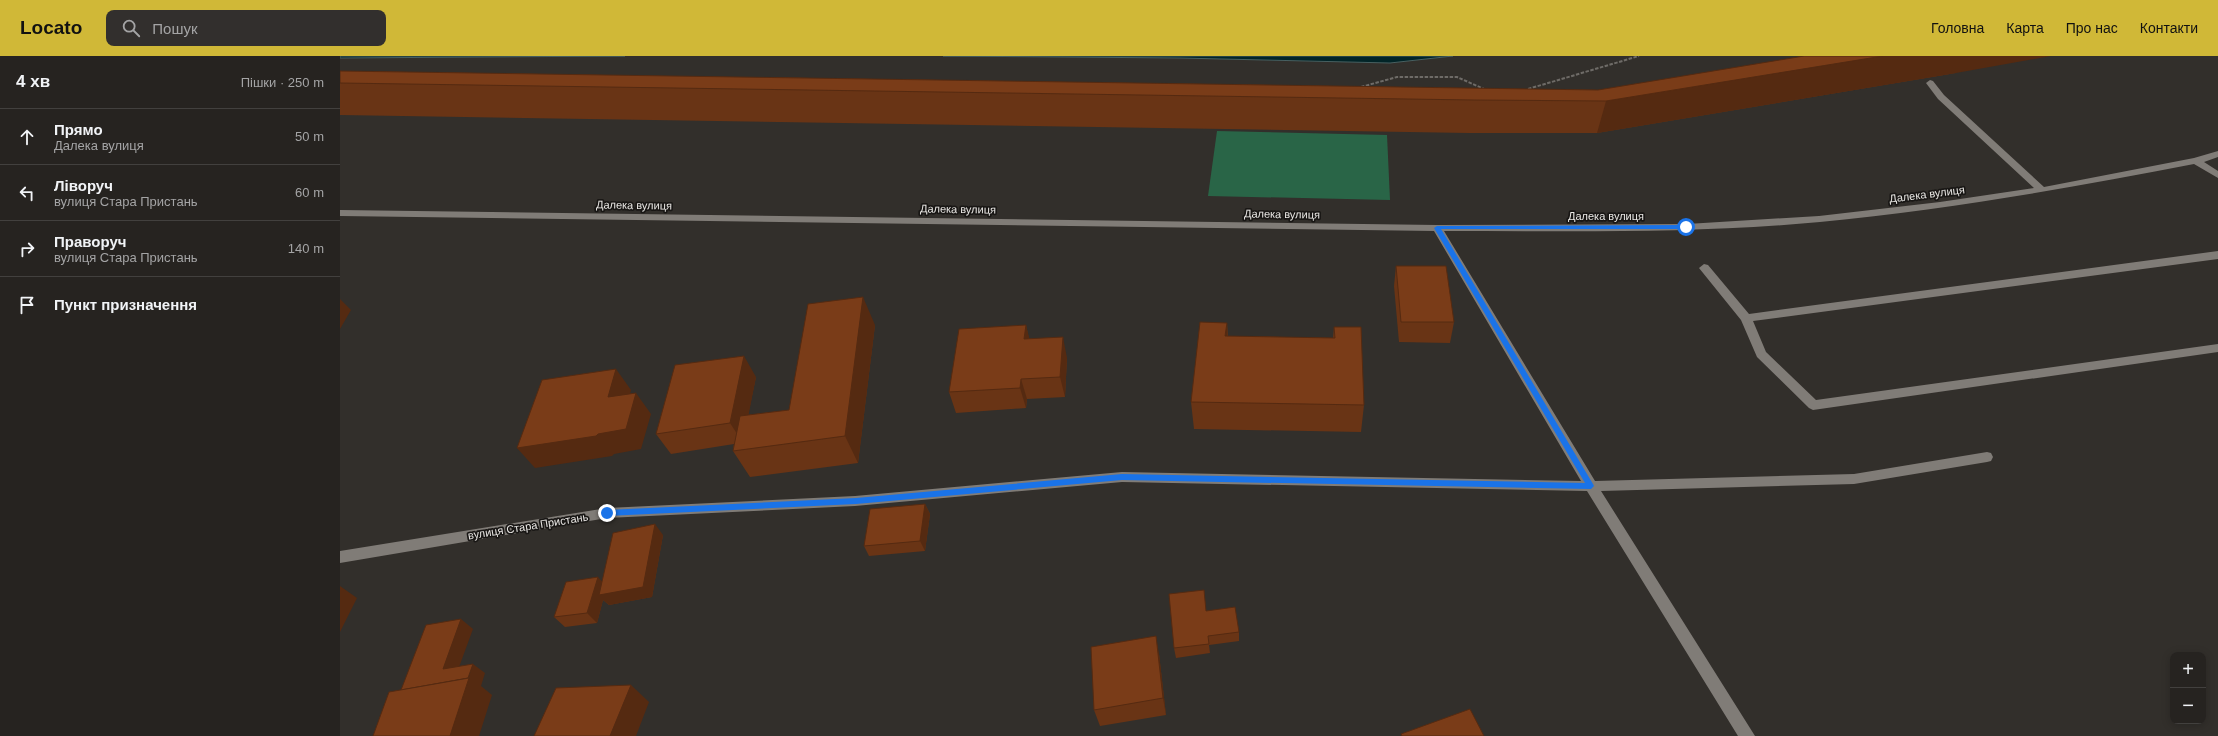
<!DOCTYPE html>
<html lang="uk">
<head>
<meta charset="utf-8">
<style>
  :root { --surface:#262320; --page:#322f2d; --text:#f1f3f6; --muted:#a4a4a5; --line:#42403e; --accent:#d0b837 }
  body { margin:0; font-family:Arial,sans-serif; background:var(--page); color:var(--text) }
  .controls { position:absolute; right:12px; bottom:12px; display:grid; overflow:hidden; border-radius:8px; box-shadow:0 2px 10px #0003 }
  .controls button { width:36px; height:36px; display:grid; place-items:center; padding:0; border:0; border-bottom:1px solid var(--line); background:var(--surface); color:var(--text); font:20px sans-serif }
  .stop { position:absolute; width:12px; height:12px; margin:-9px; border:3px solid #1a73e8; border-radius:50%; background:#fff }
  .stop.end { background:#1a73e8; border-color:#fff; box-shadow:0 1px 4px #0008 }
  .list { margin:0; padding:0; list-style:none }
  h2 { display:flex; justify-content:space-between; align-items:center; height:52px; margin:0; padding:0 16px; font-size:17px }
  h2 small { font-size:13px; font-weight:400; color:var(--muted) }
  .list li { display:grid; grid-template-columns:26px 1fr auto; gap:12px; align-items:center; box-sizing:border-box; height:56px; padding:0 16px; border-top:1px solid var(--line) }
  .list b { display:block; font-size:15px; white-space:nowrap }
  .list p { margin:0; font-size:13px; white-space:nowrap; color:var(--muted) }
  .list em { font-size:13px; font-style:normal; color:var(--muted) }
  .icon { flex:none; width:22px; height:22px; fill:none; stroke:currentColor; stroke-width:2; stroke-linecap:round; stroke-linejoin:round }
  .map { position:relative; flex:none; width:1878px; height:680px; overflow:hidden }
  header { display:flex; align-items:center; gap:24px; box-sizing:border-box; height:56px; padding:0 20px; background:var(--accent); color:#111 }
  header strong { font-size:19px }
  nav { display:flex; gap:22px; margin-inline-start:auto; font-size:14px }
  .search { width:280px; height:36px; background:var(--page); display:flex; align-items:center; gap:10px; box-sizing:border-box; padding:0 14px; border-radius:8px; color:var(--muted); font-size:15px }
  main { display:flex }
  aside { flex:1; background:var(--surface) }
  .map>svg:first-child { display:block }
  .green { fill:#296547 }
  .water { fill:#022528; stroke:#486061 }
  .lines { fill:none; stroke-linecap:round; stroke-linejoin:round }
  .path { stroke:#6e6b67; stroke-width:2; stroke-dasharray:3.5 1.5; stroke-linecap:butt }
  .minor { fill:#807c77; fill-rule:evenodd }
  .wall { fill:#693415 }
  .shaded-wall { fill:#552a11 }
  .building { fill:#7a3c18; stroke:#552a11 }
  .route { fill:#1a73e8 }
  .labels { text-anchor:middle; stroke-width:3.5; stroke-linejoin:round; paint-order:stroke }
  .street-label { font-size:11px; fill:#eae8e5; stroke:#191715 }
</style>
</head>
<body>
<header>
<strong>Locato</strong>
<div class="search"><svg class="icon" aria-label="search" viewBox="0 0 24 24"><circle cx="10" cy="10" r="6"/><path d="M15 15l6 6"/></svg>Пошук</div>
<nav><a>Головна</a><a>Карта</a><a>Про нас</a><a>Контакти</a></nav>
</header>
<main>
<aside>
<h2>4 хв<small>Пішки · 250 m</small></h2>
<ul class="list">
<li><svg class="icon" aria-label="ahead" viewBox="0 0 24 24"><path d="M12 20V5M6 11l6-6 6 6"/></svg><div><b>Прямо</b><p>Далека вулиця</p></div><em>50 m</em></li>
<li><svg class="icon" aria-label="left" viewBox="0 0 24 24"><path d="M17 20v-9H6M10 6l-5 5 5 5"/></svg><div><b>Ліворуч</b><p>вулиця Стара Пристань</p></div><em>60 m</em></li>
<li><svg class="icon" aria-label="right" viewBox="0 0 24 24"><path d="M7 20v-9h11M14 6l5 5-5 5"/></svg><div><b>Праворуч</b><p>вулиця Стара Пристань</p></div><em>140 m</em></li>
<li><svg class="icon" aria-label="arrive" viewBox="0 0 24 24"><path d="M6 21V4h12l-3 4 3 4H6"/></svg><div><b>Пункт призначення</b></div></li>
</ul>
</aside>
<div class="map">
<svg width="1878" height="680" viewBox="0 0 1878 680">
  <rect width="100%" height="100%" fill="#322f2b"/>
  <!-- green -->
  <polygon class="green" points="877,75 1047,79 1050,144 868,140"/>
  <!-- water -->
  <g class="water">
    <polygon points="0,0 285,0 0,2"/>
    <polygon points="603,0 1113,0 1050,7 840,2"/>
  </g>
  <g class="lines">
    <!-- path -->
    <g class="path">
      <polyline points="1021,31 1057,21 1117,21 1144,33"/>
      <polyline points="1188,33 1299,0"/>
    </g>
    <!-- minor -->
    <g class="minor">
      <path d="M1590 24 1593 25 1604 39 1704 131 1854 102 1878 95V101L1864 106 1878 115V122L1854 108C1730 132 1606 154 1480 166 1355 178 1229 175 1104 175L1255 425 1514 418 1647 396 1651 397 1653 401 1651 405 1647 406 1514 428 1261 435 1415 680H1398L1247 435 782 426 515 450 267 462 0 507V495L267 452 515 440 782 416 1241 425 1094 175 0 160V154L1097 169 1347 168 1479 160 1600 146 1694 132 1598 43 1586 27Z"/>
      <polygon points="1878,195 1878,203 1413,265 1426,296 1476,344 1878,288 1878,296 1473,354 1469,352 1417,301 1401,264 1359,212 1364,208 1368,209 1409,258"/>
    </g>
  </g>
  <!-- wall -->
  <g class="wall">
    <polygon points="0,15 1258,34 1616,17 1257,77 1129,77 0,59"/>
    <polygon points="1056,210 1114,266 1110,287 1059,286 1054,230"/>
    <polygon points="887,267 888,280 993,282 994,271 1024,349 1021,376 854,373 851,346"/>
    <polygon points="535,269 518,407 410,421 393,395 394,388 331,398 316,378 416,321 408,359 449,354"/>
    <polygon points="686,269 689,283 727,302 725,341 687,343 686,352 616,357 609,336"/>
    <polygon points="585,448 590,458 585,495 529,500 524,490"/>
    <polygon points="323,479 312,541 269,549 263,544 257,567 225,571 214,561"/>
    <polygon points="866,555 899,576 899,585 869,589 870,597 836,602 834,592"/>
    <polygon points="819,598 826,659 760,670 754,654"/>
  </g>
  <!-- shaded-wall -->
  <g class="shaded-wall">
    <polygon points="1543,0 1711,0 1616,17 1257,77 1266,45"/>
    <polygon points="523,241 535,269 518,407 505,380"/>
    <polygon points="0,243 11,254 0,273"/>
    <polygon points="887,267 888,294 885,280"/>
    <polygon points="686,269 691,289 684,283"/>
    <polygon points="723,281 727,302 725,341 720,321"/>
    <polygon points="404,300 416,321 403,387 390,367"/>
    <polygon points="276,313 291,334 284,362 268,341"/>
    <polygon points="681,323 687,343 686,352 680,332"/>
    <polygon points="296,337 311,358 301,393 274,398 272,400 195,412 177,392"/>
    <polygon points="585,448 590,458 585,495 580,485"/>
    <polygon points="315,468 323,479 312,541 269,549 263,544 257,567 247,557 258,521 267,531"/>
    <polygon points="0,530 17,542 0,576"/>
    <polygon points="121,563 133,573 115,622 103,613"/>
    <polygon points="816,580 819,598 826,659 823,642"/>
    <polygon points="133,608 145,617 141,630 152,639 139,680 110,680"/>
    <polygon points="291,629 309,646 296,680 270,680"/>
  </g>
  <!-- building -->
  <g class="building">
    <polygon points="1464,0 1543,0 1266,45 1134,44 0,27 0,15 1258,34"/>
    <polygon points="1056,210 1106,210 1114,266 1061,266"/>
    <polygon points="523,241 505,380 393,395 400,360 449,354 468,248"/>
    <polygon points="860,266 887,267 885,280 995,282 994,271 1021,271 1024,349 851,346"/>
    <polygon points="686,269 684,283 723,281 720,321 681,323 680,332 609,336 619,273"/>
    <polygon points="404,300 390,367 316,378 335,309"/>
    <polygon points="276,313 268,341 296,337 286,373 258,378 256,380 177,392 202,324"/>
    <polygon points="585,448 580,485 524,490 530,453"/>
    <polygon points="315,468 303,531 259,539 273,477"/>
    <polygon points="258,521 247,557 214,561 226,526"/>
    <polygon points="864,534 866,555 895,551 899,576 868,580 869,588 834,592 829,538"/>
    <polygon points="121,563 103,613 133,608 128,622 61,634 86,569"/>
    <polygon points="816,580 823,642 754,654 751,591"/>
    <polygon points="129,622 110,680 33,680 49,636"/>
    <polygon points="291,629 270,680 194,680 216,632"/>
    <polygon points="1130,653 1144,680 1062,680 1061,678"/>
  </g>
  <!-- route -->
  <polygon class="route" points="1346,169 1348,173 1101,173 1253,428 1254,430 1251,433 782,424 516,448 267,460 264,457 267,454 516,442 782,418 1245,427 1094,172 1097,170"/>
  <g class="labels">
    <!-- street labels -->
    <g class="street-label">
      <text transform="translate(1587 138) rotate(-7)" y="4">Далека вулиця</text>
      <text transform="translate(294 149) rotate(1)" y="4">Далека вулиця</text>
      <text transform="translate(618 153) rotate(1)" y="4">Далека вулиця</text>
      <text transform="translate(942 158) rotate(1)" y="4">Далека вулиця</text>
      <text x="1266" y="164">Далека вулиця</text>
      <text transform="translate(188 470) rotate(-9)" y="4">вулиця Стара Пристань</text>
    </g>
  </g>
</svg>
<div class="controls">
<button>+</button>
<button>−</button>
</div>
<div class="stop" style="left:1346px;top:171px"></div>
<div class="stop end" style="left:267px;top:457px"></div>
</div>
</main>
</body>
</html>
